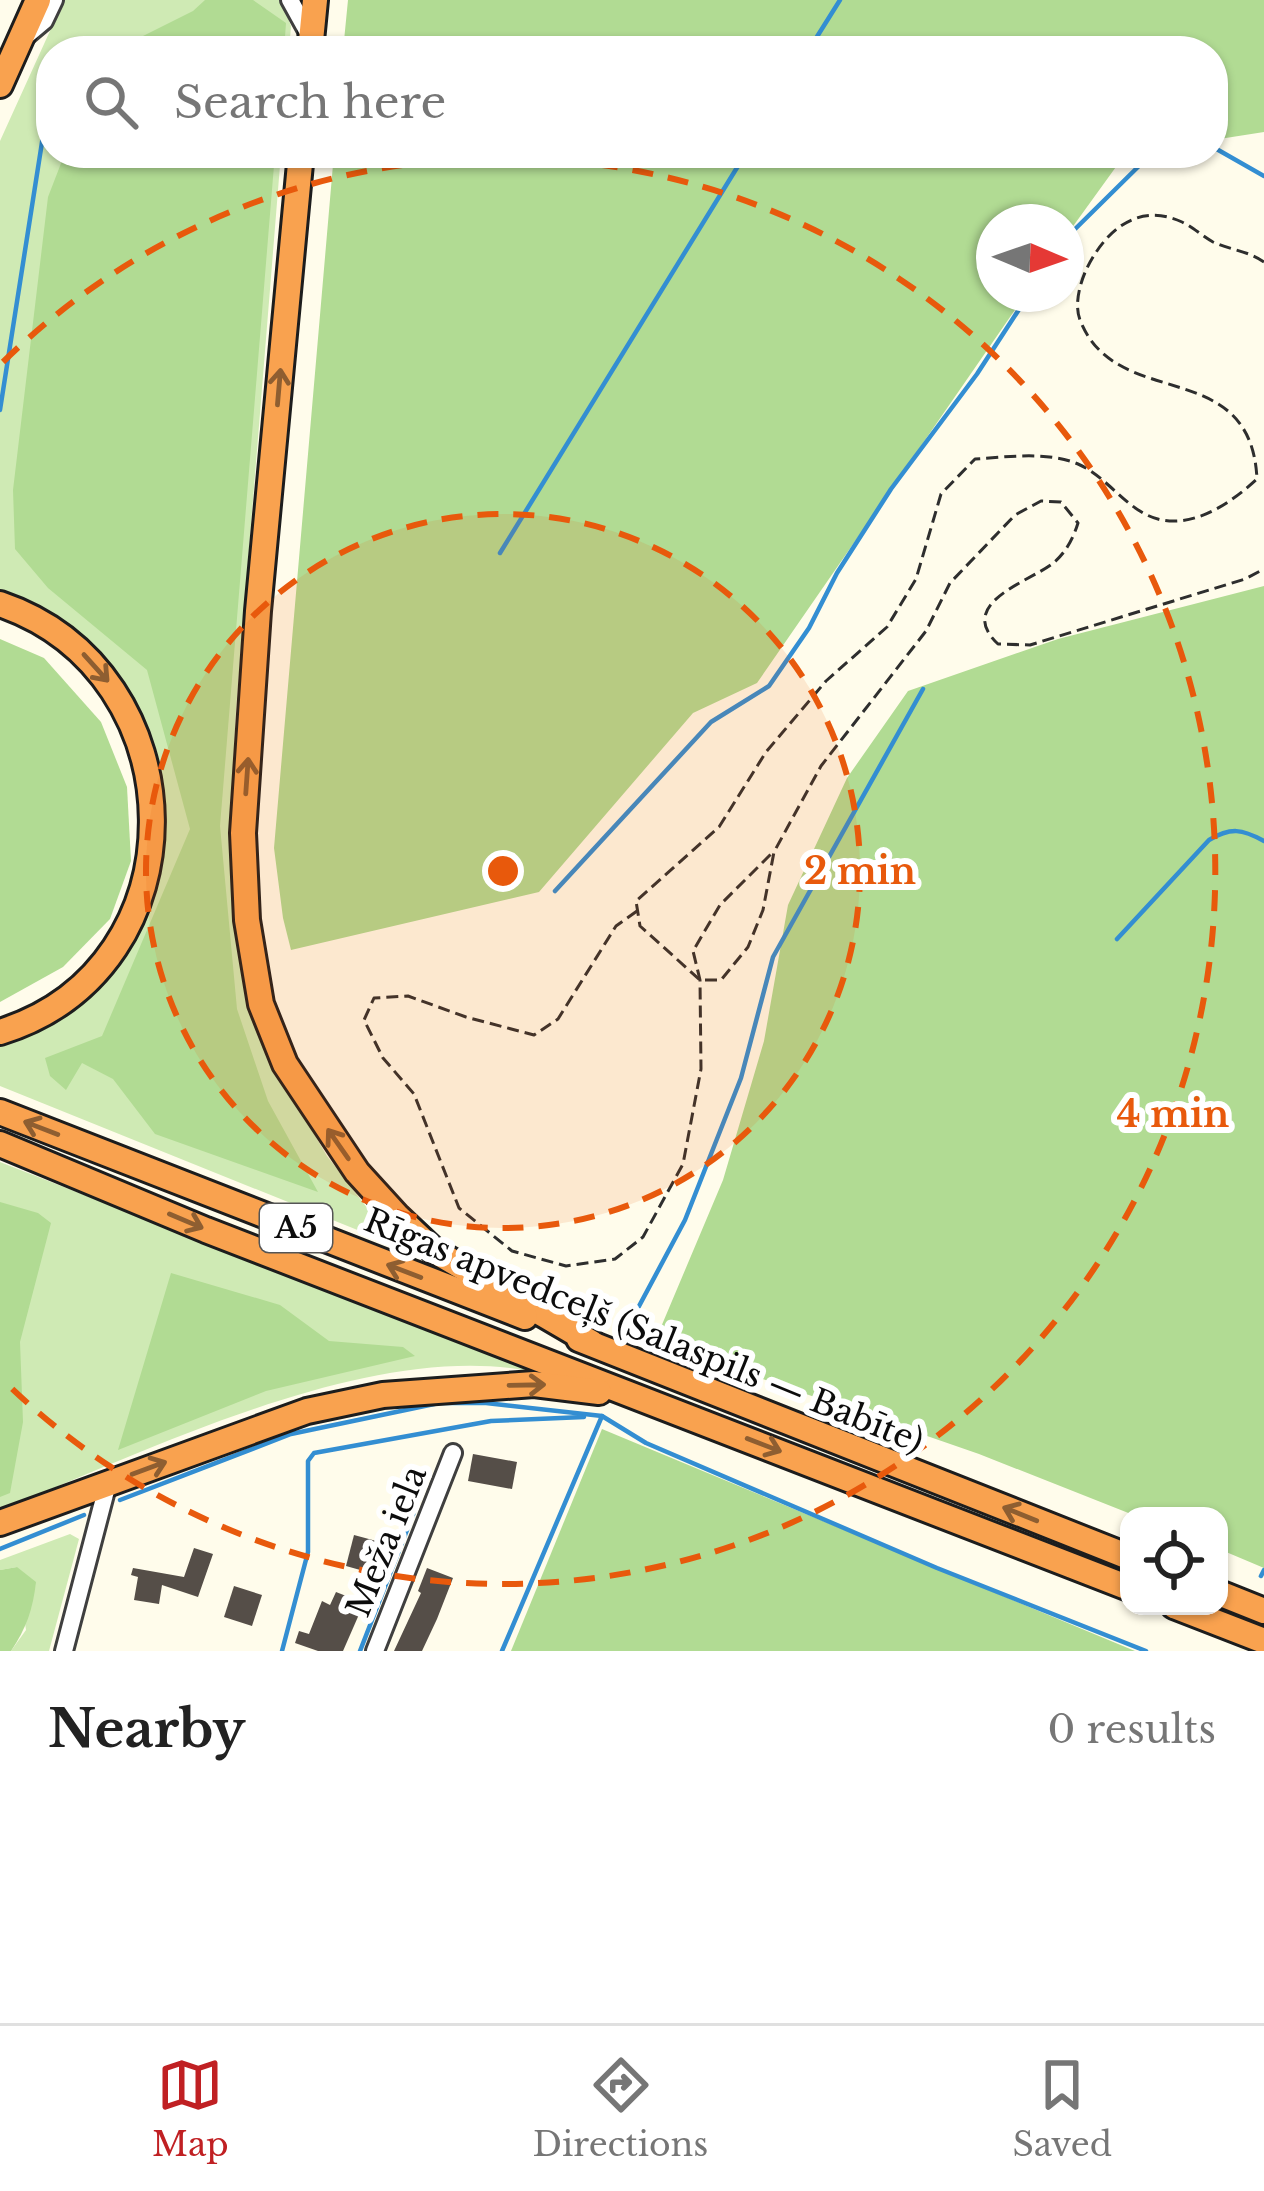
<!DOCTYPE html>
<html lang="en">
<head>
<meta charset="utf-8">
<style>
  :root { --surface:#fff; --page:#f6f6f6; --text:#222; --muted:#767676; --line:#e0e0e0; --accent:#c02023 }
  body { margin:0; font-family:"Libre Baskerville",serif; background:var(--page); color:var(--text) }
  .controls { position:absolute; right:36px; bottom:36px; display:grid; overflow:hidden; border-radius:24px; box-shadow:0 3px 9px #0004 }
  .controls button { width:108px; height:108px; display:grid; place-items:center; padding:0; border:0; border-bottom:3px solid var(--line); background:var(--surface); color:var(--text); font:60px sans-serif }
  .compass { position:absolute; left:976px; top:204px; width:108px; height:108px; border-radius:50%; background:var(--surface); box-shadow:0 3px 9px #0004; rotate:92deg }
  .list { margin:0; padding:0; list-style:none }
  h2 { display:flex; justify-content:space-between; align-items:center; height:156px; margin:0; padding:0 48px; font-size:51px }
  h2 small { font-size:39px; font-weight:400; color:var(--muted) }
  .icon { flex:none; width:66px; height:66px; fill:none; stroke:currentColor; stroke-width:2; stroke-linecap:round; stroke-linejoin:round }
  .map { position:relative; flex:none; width:1264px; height:1651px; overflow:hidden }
  .search { position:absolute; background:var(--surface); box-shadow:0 3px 9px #0004; left:36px; right:36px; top:36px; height:132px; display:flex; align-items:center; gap:30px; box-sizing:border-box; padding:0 42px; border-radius:48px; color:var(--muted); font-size:45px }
  .sheet { height:372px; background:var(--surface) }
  nav { display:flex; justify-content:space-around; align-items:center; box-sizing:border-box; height:168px; border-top:3px solid var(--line); background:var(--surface); font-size:33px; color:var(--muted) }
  nav a { display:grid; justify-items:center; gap:6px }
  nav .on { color:var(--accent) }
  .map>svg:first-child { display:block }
  .green { fill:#cfeab4 }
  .forest { fill:#b1db93 }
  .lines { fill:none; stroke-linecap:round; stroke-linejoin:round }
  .stream { stroke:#338ed2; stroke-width:4.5 }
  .building { fill:#554e48 }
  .minor-casing { stroke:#3f3f3f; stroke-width:22 }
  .highway-casing { stroke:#1d1d1d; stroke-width:30 }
  .path { stroke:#2e2e2e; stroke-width:3; stroke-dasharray:12 6; stroke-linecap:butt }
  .minor { stroke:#fff; stroke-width:16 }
  .highway { stroke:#f9a24f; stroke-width:24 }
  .oneway { stroke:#8e5e31 }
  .ring { fill:none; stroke:#e8590c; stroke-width:6; stroke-dasharray:21 15 }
  .labels { text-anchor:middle; stroke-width:12; stroke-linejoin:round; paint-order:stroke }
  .shield { fill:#fff; stroke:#555; stroke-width:3 }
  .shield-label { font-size:30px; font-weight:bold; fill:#0c0c0c }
  .street-label { font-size:33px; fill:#0c0c0c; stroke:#fff }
  .centre { fill:#e8590c; stroke:#fff; stroke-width:6 }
  .ring-label { font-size:36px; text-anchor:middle; font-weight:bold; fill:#e8590c; stroke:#fff; stroke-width:12; stroke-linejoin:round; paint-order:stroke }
</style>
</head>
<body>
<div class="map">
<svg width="1264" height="1651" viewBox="0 0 1264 1651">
  <rect width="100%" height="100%" fill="#fffceb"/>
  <!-- green -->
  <g class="green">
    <path d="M64 0H281L291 26 289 51H51V153H281L236 710 231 807 235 912 275 1067 327 1156 368 1209 412 1252 0 1086V1043C27 1025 95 986 113 965 195 863 175 711 74 630 53 613 25 603 0 594V141Z"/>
    <path d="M0 1162 539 1373C377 1336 151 1450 0 1510Z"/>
    <polygon points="70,1534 79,1539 49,1651 11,1651 26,1630 17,1567 0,1570 0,1560"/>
  </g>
  <!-- forest -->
  <g class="forest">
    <polygon points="205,0 253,0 286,23 284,51 122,51 127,44 193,11"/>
    <polygon points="348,0 1264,0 1264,132 1213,140 1213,51 343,51"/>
    <polygon points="65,153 275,153 220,826 237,1009 268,1101 318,1192 155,1134 113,1079 82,1063 66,1090 50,1076 45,1058 102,1036 190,829 147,670 48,588 15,549 13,490 48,197"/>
    <polygon points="334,153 1126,153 1066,236 1066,222 994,222 994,294 1026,294 757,683 693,713 539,892 291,950 283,918 274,848"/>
    <polygon points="1264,586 1264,1568 1219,1549 1219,1516 1136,1516 979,1454 734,1369 653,1346 723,1180 764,1041 788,905 847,778 908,691 1058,639"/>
    <polygon points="0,639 44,658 101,722 127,787 131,861 110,919 63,967 0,1002"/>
    <polygon points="0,1202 38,1213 51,1223 20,1342 23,1422 10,1493 0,1497"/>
    <polygon points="171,1273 280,1305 329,1341 403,1347 415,1356 266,1391 118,1450"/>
    <polygon points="602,1429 1135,1651 511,1651"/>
    <path d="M17 1567 36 1582C33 1609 26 1629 11 1651H0V1570Z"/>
  </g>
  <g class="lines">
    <!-- stream -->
    <g class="stream">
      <polyline points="808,51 840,0"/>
      <polyline points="1213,147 1264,176"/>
      <polyline points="1066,238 1144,161 1169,153"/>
      <polyline points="0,410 48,104"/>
      <polyline points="500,553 746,153"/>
      <polyline points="555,891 711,722 769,686 809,628 837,573 891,489 977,374 1029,294"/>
      <path d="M1117 939 1209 840C1231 827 1242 829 1264 841"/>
      <polyline points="622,1338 685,1220 741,1078 773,957 923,689"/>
      <polyline points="120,1500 291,1434 439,1403 486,1403 602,1416 646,1443 937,1568 1146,1651"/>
      <polyline points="0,1549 84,1515"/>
      <polyline points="1261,1576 1264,1570"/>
      <polyline points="282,1651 308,1552 308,1461 314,1453 491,1421 584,1417"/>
      <polyline points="360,1651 414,1512"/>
      <polyline points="502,1651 602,1416"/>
    </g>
  </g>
  <!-- building -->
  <g class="building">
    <polygon points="473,1454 517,1462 512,1489 468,1481"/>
    <polygon points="354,1535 380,1542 371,1573 346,1566"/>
    <polygon points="194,1548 213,1554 198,1597 162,1585 159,1604 134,1600 138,1577 131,1575 133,1568 184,1577"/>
    <polygon points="427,1568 453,1578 437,1619 422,1651 394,1651 421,1593 418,1591"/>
    <polygon points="234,1586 262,1595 252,1626 224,1617"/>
    <polygon points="336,1592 364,1603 343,1651 318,1651 295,1643 299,1631 309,1634 322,1601 330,1605"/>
  </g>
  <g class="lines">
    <defs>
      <g id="minor">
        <polyline points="290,0 311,38"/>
        <polyline points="25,37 44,21 54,0"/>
        <polyline points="64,1651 108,1483"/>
        <polyline points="375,1651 453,1453"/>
      </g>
      <g id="highway">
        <polyline points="310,51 315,0"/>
        <polyline points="0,85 38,0"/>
        <polyline points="301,153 258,611 243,833 247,920 261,1004 285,1064 357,1172 398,1217 433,1250 592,1343"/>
        <path d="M0 604C199 672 206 968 0 1032"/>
        <polyline points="0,1112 525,1317"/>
        <polyline points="0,1144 206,1230 1129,1588"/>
        <polyline points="579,1339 1129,1557"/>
        <polyline points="0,1523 307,1411 383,1395 534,1384 599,1392"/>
        <polyline points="1219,1593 1264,1611"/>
        <polyline points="1174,1606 1264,1641"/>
      </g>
    </defs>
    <!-- minor casing -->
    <use href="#minor" class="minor-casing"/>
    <!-- highway casing -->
    <use href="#highway" class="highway-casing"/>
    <!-- path -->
    <g class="path">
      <path d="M1264 262C1249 251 1230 250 1213 242 1202 236 1193 227 1182 222 1138 202 1106 230 1087 268 1080 283 1074 304 1080 320 1116 413 1251 354 1257 479 1229 505 1186 534 1147 515 1122 503 1104 475 1078 464 1047 451 1008 457 975 459L941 494 916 579 887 627 826 681 766 752 719 827 636 901 640 926 700 980H721L748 947 763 910 774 852 821 766 926 631 950 583 1015 515 1041 501 1061 502 1078 523C1073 539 1065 554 1052 564 1028 582 955 604 998 644L1030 645 1245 579 1264 569"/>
      <polyline points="637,911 616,926 558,1019 534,1035 466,1017 408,996 374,998 364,1020 383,1058 414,1094 459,1208 512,1251 566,1266 615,1259 643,1237 683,1164 701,1069 700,980 693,951 720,905 772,853"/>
    </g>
    <!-- minor -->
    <use href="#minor" class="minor"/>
    <!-- highway -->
    <use href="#highway" class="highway"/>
  </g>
  <!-- one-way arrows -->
  <defs><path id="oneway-shaft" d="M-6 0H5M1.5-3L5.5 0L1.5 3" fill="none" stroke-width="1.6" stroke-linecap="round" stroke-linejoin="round" transform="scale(3)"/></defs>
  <g class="oneway">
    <use href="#oneway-shaft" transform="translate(279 387) rotate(-85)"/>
    <use href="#oneway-shaft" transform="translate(96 668) rotate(48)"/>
    <use href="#oneway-shaft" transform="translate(247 776) rotate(-86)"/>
    <use href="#oneway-shaft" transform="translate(41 1128) rotate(-159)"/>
    <use href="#oneway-shaft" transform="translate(338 1144) rotate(-125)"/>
    <use href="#oneway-shaft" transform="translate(186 1221) rotate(23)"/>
    <use href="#oneway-shaft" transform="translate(404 1271) rotate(-159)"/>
    <use href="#oneway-shaft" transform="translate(527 1385) rotate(-1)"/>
    <use href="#oneway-shaft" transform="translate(764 1445) rotate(21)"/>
    <use href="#oneway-shaft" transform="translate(149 1468) rotate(-20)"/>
    <use href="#oneway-shaft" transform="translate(1020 1514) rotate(-158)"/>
  </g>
  <!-- distance rings -->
  <circle cx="503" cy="871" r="357" fill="#e8590c" fill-opacity=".12"/>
  <g class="ring">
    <circle cx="503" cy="871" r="357"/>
    <path d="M3 362A713 713 0 1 1 3 1380"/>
  </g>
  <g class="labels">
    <!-- shield labels -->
    <rect class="shield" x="260" y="1204" width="72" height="48" rx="9"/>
    <g class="shield-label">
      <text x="296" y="1238">A5</text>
    </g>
    <!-- street labels -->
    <g class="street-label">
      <text transform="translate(644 1330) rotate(22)" y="12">Rīgas apvedceļš (Salaspils — Babīte)</text>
      <text transform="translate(386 1541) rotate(-68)" y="12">Meža iela</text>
    </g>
  </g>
  <circle cx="503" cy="871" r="18" class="centre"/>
  <g class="ring-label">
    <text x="860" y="884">2 min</text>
    <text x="1173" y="1127">4 min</text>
  </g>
</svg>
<div class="controls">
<button><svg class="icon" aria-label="locate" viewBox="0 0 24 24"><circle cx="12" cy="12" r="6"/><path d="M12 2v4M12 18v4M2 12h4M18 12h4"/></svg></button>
</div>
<svg class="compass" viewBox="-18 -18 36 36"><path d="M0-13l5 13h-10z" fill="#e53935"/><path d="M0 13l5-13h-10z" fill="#767676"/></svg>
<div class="search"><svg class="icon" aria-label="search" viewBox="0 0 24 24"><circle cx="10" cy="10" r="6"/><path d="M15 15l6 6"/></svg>Search here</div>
</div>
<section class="sheet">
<h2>Nearby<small>0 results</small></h2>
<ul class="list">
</ul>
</section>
<nav>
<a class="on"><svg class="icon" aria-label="map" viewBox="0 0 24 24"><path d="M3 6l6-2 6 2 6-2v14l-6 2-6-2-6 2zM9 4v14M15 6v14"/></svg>Map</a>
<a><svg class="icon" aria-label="directions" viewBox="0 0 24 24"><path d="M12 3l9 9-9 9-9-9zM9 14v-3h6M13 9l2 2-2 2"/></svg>Directions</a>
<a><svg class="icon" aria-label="saved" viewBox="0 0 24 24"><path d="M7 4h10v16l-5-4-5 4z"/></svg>Saved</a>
</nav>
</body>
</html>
